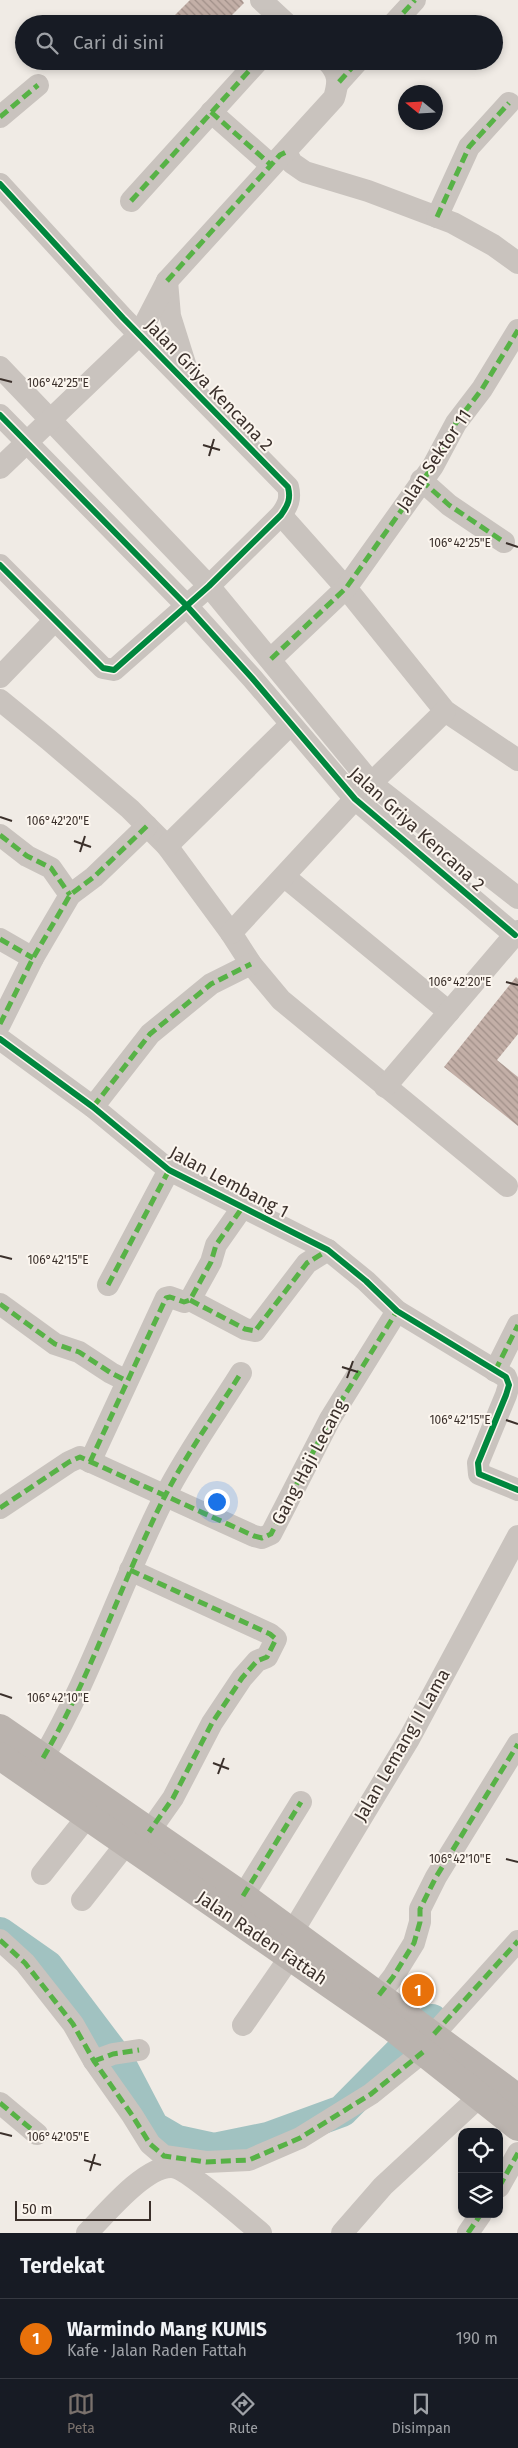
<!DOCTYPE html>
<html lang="id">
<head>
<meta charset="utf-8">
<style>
  :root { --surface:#171b24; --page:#20242c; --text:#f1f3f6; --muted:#9ea1a6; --line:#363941; --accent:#7a716c }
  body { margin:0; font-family:"Fira Sans",sans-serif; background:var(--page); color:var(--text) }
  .controls { position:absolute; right:15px; bottom:15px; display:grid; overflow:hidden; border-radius:10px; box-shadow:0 2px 8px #0003 }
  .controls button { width:45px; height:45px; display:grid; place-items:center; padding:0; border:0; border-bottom:1px solid var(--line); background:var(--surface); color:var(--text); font:25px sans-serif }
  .compass { position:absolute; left:398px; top:85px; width:45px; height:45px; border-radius:50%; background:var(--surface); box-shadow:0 2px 8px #0003; rotate:288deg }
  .scale { position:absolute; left:15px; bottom:12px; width:136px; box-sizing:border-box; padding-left:5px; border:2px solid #3b302b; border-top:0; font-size:14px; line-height:18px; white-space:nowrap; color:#3b302b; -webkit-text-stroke:4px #fbf5ee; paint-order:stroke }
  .you { position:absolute; left:216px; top:1501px; width:18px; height:18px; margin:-12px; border:4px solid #fff; border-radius:50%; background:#1a73e8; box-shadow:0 0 0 8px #1a73e833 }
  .badge { display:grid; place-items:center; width:32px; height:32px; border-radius:50%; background:var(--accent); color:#fff; font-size:16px; font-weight:700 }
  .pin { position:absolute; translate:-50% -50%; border:2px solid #fff; box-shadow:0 1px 5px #0006 }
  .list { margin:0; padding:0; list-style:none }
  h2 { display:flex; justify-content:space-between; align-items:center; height:65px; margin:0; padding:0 20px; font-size:21px }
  h2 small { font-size:16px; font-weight:400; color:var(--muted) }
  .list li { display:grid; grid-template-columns:32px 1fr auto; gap:15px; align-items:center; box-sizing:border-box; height:80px; padding:0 20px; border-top:1px solid var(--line) }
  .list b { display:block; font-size:19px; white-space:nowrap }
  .list p { margin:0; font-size:16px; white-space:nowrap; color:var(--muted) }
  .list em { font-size:16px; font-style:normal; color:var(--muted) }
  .icon { flex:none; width:28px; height:28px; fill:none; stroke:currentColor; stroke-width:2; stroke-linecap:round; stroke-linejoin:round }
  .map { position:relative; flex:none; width:518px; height:2233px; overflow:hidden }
  .search { position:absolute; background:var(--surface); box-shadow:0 2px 8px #0003; left:15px; right:15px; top:15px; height:55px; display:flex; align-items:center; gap:12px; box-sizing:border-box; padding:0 18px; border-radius:28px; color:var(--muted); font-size:19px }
  .sheet { height:145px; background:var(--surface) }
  nav { display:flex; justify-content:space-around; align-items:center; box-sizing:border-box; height:70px; border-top:1px solid var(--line); background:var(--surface); font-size:14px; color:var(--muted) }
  nav a { display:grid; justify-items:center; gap:2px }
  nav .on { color:var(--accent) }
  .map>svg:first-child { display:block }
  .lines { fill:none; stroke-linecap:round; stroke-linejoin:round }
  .river { stroke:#a1c2c1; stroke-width:32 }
  .building { fill:url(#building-back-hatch) }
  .minor { stroke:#c9c3be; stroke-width:22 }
  .secondary { stroke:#bab3ae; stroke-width:28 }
  .quiet { stroke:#57b246; stroke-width:5; stroke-dasharray:10 5; stroke-linecap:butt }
  .cycleway-casing { stroke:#fbf5ee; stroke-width:9 }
  .cycleway { stroke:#00873e; stroke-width:6 }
  .ticks { fill:none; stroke:#3b302b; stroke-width:2 }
  .labels { text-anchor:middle; stroke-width:4; stroke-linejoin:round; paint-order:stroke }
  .street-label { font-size:18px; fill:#3b302b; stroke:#fbf5ee }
  .ticks-label { font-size:12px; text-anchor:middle; fill:#3b302b; stroke:#fbf5ee; stroke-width:4; stroke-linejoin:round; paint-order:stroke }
</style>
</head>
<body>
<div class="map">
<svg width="518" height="2233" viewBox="0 0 518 2233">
  <defs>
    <pattern id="building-back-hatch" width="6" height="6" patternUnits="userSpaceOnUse" patternTransform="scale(1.25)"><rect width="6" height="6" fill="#c3afa7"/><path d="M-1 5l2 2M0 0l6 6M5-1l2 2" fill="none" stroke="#a08f88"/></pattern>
  </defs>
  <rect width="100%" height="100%" fill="#f0ebe5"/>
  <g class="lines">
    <!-- river -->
    <polyline class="river" points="0,1933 47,1966 118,2060 153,2127 177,2141 214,2149 268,2138 342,2111 432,2020"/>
  </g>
  <!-- building -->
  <g class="building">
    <polygon points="190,0 242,0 244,3 223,24 166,24"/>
    <polygon points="516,977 518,979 518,1034 497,1060 518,1077 518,1126 444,1067"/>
  </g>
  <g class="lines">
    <!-- minor -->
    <g class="minor">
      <polyline points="261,0 287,24"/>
      <polyline points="393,24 415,0"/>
      <polyline points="339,82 358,61"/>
      <polyline points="211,112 271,165"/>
      <polyline points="0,117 38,85"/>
      <polyline points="286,152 292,163 305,172 368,191 453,223 493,245 518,263"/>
      <path d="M0 184 123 318 288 487C291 499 288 505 281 515L209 586 114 670 103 668 0 565"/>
      <polyline points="131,201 258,61"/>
      <polyline points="437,217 469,147 509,103"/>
      <polyline points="167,281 170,316 192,386"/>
      <polyline points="0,367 209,586 372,784 518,898"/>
      <polyline points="0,415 186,605 252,678 355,799 515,935"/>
      <path d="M0 468 139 335 167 281 334 98C339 82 339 73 327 61"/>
      <polyline points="421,480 449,505 504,542"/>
      <polyline points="281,515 346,588 445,711 518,760"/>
      <polyline points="271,659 346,588 433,466 456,423 482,389 518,330"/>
      <polyline points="0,677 55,620"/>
      <polyline points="0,700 49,740 130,809 167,846 231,933 251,964 281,1000 507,1186"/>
      <polyline points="0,835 27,856 51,868 70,895"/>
      <polyline points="167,846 290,725"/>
      <polyline points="285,877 449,1012"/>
      <polyline points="231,933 355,799 445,711"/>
      <polyline points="0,939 33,958"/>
      <polyline points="0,1024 33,958 70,895 94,877 147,826"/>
      <polyline points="0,1039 93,1107 169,1170 328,1250 366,1281 397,1311 506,1377 509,1385 506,1395 478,1463 479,1474 518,1490"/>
      <polyline points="385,1087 518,931"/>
      <polyline points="93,1107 150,1034 211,984 251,964"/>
      <polyline points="108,1285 169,1170"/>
      <polyline points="190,1300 245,1329 255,1331 307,1263 328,1250"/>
      <polyline points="0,1304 55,1344 79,1352 111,1373 127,1381"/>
      <polyline points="495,1371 518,1325"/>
      <polyline points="90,1462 166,1298 170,1297 184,1302 190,1300 211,1262 216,1245 242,1208"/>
      <polyline points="0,1508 69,1462 80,1457 254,1536 262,1538 271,1534 330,1419 397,1311"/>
      <polyline points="130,1570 270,1634 276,1639 267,1657 257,1661 242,1678 212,1723 173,1798 149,1832"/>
      <path d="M43 1758C92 1675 121 1582 165 1496 187 1453 216 1413 241 1373"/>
      <polyline points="42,1874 87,1817"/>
      <polyline points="243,1896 301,1802"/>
      <polyline points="82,1900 126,1844"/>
      <polyline points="0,1940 25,1963 73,2024 94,2061 132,2115 150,2144 164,2156 206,2162 249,2160 300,2138 371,2094 423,2052"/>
      <polyline points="284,1946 409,1739 518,1536"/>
      <polyline points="379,1995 393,1977 414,1943 420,1922 420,1909 436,1877 518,1744"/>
      <polyline points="243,2025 290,1957"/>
      <polyline points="434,2034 518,1941"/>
      <polyline points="94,2061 113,2054 139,2050"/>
      <polyline points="0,2103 37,2134"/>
      <polyline points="499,2187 518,2153"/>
      <path d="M87 2233C105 2215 144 2167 171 2167 186 2167 246 2221 261 2233"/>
      <polyline points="342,2233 383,2186 491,2086"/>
      <polyline points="468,2233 481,2214"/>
    </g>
    <!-- secondary -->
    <g class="secondary">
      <polyline points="0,1728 243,1896 518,2098"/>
      <polyline points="0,1756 393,2028 518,2127"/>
    </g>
    <!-- quiet -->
    <g class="quiet">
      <polyline points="393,24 415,0"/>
      <polyline points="339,82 358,61"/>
      <polyline points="211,112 271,165"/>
      <polyline points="0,117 38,85"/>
      <polyline points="131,201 258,61"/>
      <polyline points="437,217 469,147 509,103"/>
      <polyline points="167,281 280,155 286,152"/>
      <polyline points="421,480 449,505 504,542"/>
      <polyline points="271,659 346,588 433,466 456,423 482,389 518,330"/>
      <polyline points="0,835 27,856 51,868 70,895"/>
      <polyline points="0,939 33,958"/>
      <polyline points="0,1024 33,958 70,895 94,877 147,826"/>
      <polyline points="93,1107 150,1034 211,984 251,964"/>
      <polyline points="108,1285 169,1170"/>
      <polyline points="190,1300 245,1329 255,1331 307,1263 328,1250"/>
      <polyline points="0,1304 55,1344 79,1352 111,1373 127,1381"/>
      <polyline points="495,1371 518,1325"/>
      <polyline points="90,1462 166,1298 170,1297 184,1302 190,1300 211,1262 216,1245 242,1208"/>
      <polyline points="0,1508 69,1462 80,1457 254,1536 262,1538 271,1534 330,1419 397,1311"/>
      <polyline points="130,1570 270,1634 276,1639 267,1657 257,1661 242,1678 212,1723 173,1798 149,1832"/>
      <path d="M43 1758C92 1675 121 1582 165 1496 187 1453 216 1413 241 1373"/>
      <polyline points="243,1896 301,1802"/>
      <polyline points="0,1940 25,1963 73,2024 94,2061 132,2115 150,2144 164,2156 206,2162 249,2160 300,2138 371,2094 423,2052"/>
      <polyline points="379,1995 393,1977 414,1943 420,1922 420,1909 436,1877 518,1744"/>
      <polyline points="434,2034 518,1941"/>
      <polyline points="94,2061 113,2054 139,2050"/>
      <polyline points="0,2103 37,2134"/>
      <polyline points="499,2187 518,2153"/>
      <polyline points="468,2233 481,2214"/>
    </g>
    <defs>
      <g id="cycleway">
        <path d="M0 184 123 318 288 487C291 499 288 505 281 515L209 586 114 670 103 668 0 565"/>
        <polyline points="0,415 186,605 252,678 355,799 515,935"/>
        <polyline points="0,1039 93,1107 169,1170 328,1250 366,1281 397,1311 506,1377 509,1385 506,1395 478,1463 479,1474 518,1490"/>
      </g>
    </defs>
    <!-- cycleway casing -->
    <use href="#cycleway" class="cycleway-casing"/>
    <!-- cycleway -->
    <use href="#cycleway" class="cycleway"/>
  </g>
  <!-- ticks -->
  <path class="ticks" d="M0 379 12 382M203 445 220 450M209 456 214 439M506 543 518 547M0 817 12 821M74 841 91 847M80 852 85 836M506 982 518 985M0 1256 12 1259M342 1367 358 1372M347 1378 353 1361M506 1420 518 1424M0 1694 12 1698M213 1763 229 1769M218 1774 224 1758M506 1859 518 1862M0 2133 12 2136M84 2160 101 2165M90 2171 95 2154"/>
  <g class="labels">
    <!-- street labels -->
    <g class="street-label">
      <text transform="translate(209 385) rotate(46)" y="6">Jalan Griya Kencana 2</text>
      <text transform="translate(434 460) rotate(-56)" y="6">Jalan Sektor 11</text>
      <text transform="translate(417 829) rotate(42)" y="6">Jalan Griya Kencana 2</text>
      <text transform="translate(229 1182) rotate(28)" y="6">Jalan Lembang 1</text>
      <text transform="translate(309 1462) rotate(-62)" y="6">Gang Haji Lecang</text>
      <text transform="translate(402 1745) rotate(-60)" y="6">Jalan Lemang II Lama</text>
      <text transform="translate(262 1938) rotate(34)" y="6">Jalan Raden Fattah</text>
    </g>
  </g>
  <g class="ticks-label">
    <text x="58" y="387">106°42'25"E</text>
    <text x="460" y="547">106°42'25"E</text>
    <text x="58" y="825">106°42'20"E</text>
    <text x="460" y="986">106°42'20"E</text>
    <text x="58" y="1264">106°42'15"E</text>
    <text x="460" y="1424">106°42'15"E</text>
    <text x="58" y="1702">106°42'10"E</text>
    <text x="460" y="1863">106°42'10"E</text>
    <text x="58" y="2141">106°42'05"E</text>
  </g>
</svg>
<div class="controls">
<button><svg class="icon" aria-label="locate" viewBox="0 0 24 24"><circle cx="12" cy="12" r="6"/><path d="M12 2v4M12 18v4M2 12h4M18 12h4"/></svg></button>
<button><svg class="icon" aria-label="layers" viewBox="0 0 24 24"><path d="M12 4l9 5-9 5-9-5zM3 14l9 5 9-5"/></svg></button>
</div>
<svg class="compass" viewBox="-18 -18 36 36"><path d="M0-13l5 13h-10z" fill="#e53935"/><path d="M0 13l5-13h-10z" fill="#9ea1a6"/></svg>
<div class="scale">50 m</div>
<div class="you"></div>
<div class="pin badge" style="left:418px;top:1990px;background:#e8710a">1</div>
<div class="search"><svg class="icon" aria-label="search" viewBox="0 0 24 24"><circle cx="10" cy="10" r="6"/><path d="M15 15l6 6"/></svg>Cari di sini</div>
</div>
<section class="sheet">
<h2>Terdekat<small></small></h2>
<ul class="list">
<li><span class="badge" style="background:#e8710a">1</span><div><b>Warmindo Mang KUMIS</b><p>Kafe · Jalan Raden Fattah</p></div><em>190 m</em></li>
</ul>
</section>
<nav>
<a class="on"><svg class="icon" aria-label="map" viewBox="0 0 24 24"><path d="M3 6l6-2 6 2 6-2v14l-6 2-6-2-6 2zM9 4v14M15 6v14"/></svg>Peta</a>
<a><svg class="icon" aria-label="directions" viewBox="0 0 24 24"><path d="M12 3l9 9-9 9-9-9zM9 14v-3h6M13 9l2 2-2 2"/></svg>Rute</a>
<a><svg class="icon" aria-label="saved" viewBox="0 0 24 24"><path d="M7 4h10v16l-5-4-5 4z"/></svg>Disimpan</a>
</nav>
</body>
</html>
